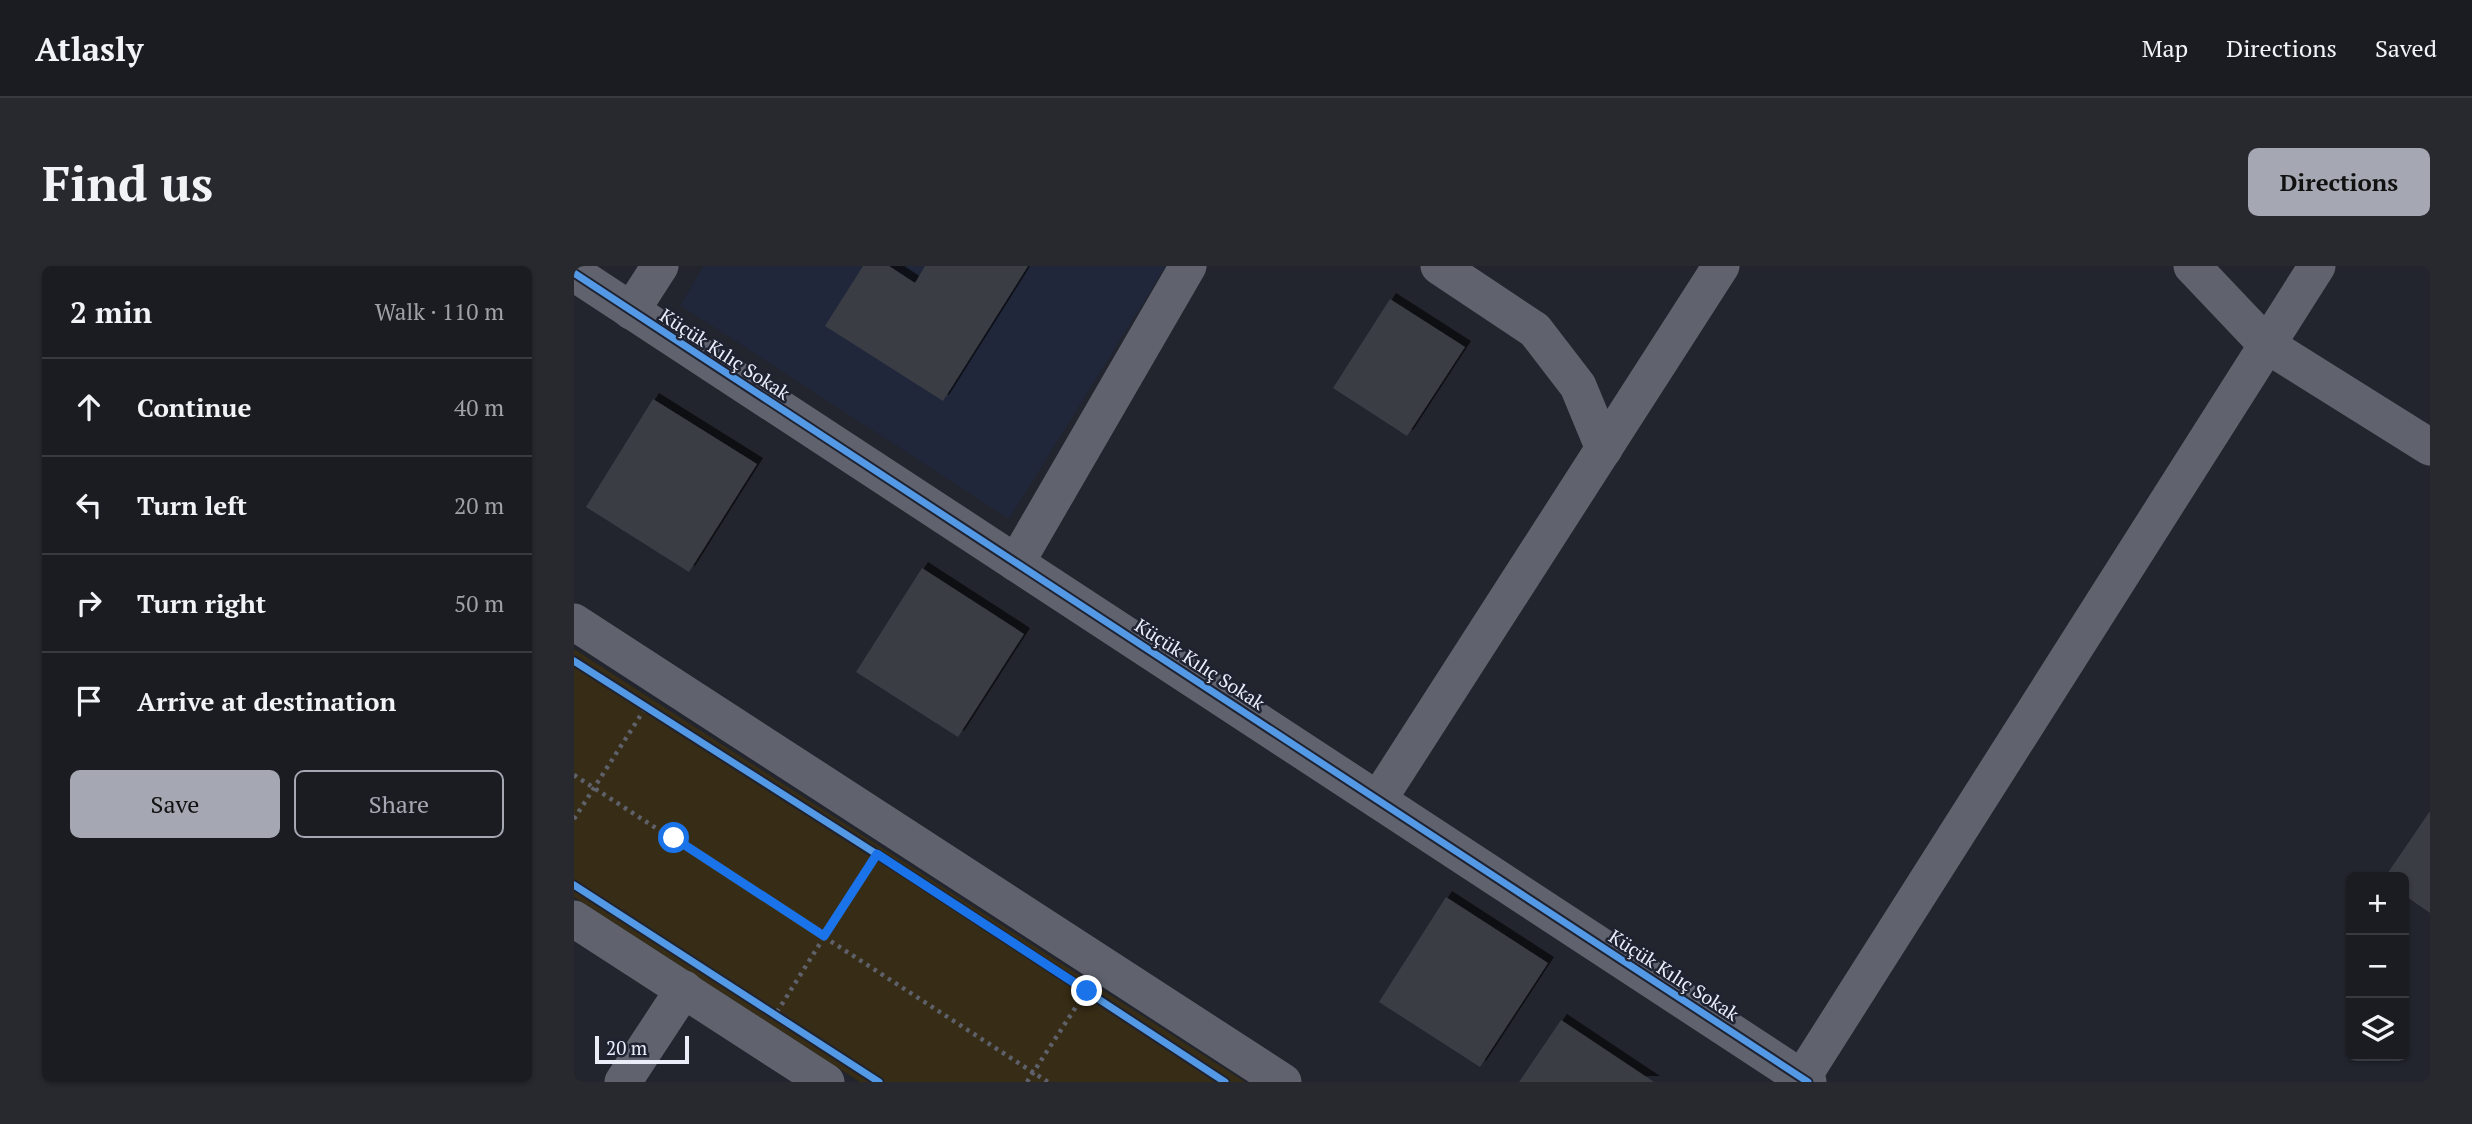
<!DOCTYPE html>
<html lang="en">
<head>
<meta charset="utf-8">
<style>
  :root { --surface:#1a1c22; --page:#27292f; --text:#f1f3f6; --muted:#9fa1a5; --line:#383a40; --accent:#a5a8b2 }
  body { margin:0; font-family:"PT Serif",serif; background:var(--page); color:var(--text) }
  .controls { position:absolute; right:21px; bottom:21px; display:grid; overflow:hidden; border-radius:10px; box-shadow:0 2px 5px #0004 }
  .controls button { width:63px; height:63px; display:grid; place-items:center; padding:0; border:0; border-bottom:2px solid var(--line); background:var(--surface); color:var(--text); font:35px sans-serif }
  .scale { position:absolute; left:21px; bottom:18px; width:94px; box-sizing:border-box; padding-left:7px; border:4px solid #ebeef9; border-top:0; font-size:19px; line-height:24px; white-space:nowrap; color:#ebeef9; -webkit-text-stroke:5px #1e2231; paint-order:stroke }
  .stop { position:absolute; width:21px; height:21px; margin:-16px; border:5px solid #1a73e8; border-radius:50%; background:#fff }
  .stop.end { background:#1a73e8; border-color:#fff; box-shadow:0 2px 7px #0008 }
  .list { margin:0; padding:0; list-style:none }
  h2 { display:flex; justify-content:space-between; align-items:center; height:91px; margin:0; padding:0 28px; font-size:30px }
  h2 small { font-size:23px; font-weight:400; color:var(--muted) }
  .list li { display:grid; grid-template-columns:46px 1fr auto; gap:21px; align-items:center; box-sizing:border-box; height:98px; padding:0 28px; border-top:2px solid var(--line) }
  .list b { display:block; font-size:26px; white-space:nowrap }
  .list em { font-size:23px; font-style:normal; color:var(--muted) }
  .actions { display:flex; gap:14px; padding:21px 28px }
  .actions a { flex:1; padding:16px 0; border:2px solid var(--accent); border-radius:10px; text-align:center; font-size:24px; color:var(--accent) }
  .actions .main { background:var(--accent); color:#111 }
  .icon { flex:none; width:38px; height:38px; fill:none; stroke:currentColor; stroke-width:2; stroke-linecap:round; stroke-linejoin:round }
  .map { position:relative; flex:none; width:1856px; height:816px; overflow:hidden; border-radius:10px }
  header { display:flex; align-items:center; gap:42px; box-sizing:border-box; height:98px; padding:0 35px; background:var(--surface); border-bottom:2px solid var(--line) }
  header strong { font-size:33px }
  nav { display:flex; gap:38px; margin-inline-start:auto; font-size:24px }
  .intro { display:flex; align-items:center; justify-content:space-between; box-sizing:border-box; height:168px; padding:0 42px }
  h1 { margin:0; font-size:49px }
  .button { padding:18px 32px; border-radius:10px; background:var(--accent); color:#111; font-size:24px; font-weight:700 }
  main { display:flex; gap:42px; padding:0 42px }
  aside { flex:1; background:var(--surface); border-radius:10px; box-shadow:0 2px 5px #0004 }
  .map>svg:first-child { display:block }
  .built { fill:#21273a }
  .green { fill:#372c15 }
  .building { fill:#3a3c44; filter:url(#shadow) }
  .lines { fill:none; stroke-linecap:round; stroke-linejoin:round }
  .path { stroke:#5e616a; stroke-width:4.5; stroke-dasharray:3.5 5; stroke-linecap:butt }
  .minor { stroke:#60636e; stroke-width:37 }
  .cycleway-casing { stroke:#1e2231; stroke-width:11 }
  .cycleway { stroke:#5399e6; stroke-width:7 }
  .route { stroke:#1a73e8; stroke-width:9 }
  .labels { text-anchor:middle; stroke-width:5; stroke-linejoin:round; paint-order:stroke }
  .street-label { font-size:19px; fill:#ebeef9; stroke:#1e2231 }
</style>
</head>
<body>
<header>
<strong>Atlasly</strong>
<nav><a>Map</a><a>Directions</a><a>Saved</a></nav>
</header>
<div class="intro"><h1>Find us</h1><a class="button">Directions</a></div>
<main>
<aside>
<h2>2 min<small>Walk · 110 m</small></h2>
<ul class="list">
<li><svg class="icon" aria-label="ahead" viewBox="0 0 24 24"><path d="M12 20V5M6 11l6-6 6 6"/></svg><div><b>Continue</b></div><em>40 m</em></li>
<li><svg class="icon" aria-label="left" viewBox="0 0 24 24"><path d="M17 20v-9H6M10 6l-5 5 5 5"/></svg><div><b>Turn left</b></div><em>20 m</em></li>
<li><svg class="icon" aria-label="right" viewBox="0 0 24 24"><path d="M7 20v-9h11M14 6l5 5-5 5"/></svg><div><b>Turn right</b></div><em>50 m</em></li>
<li><svg class="icon" aria-label="arrive" viewBox="0 0 24 24"><path d="M6 21V4h12l-3 4 3 4H6"/></svg><div><b>Arrive at destination</b></div></li>
</ul>
<div class="actions"><a class="main">Save</a><a>Share</a></div>
</aside>
<div class="map">
<svg width="1856" height="816" viewBox="0 0 1856 816">
  <defs>
    <filter id="shadow"><feDropShadow dx="6" dy="-6" stdDeviation="0" flood-color="#0009"/></filter>
  </defs>
  <rect width="100%" height="100%" fill="#22252d"/>
  <!-- built -->
  <polygon class="built" points="130,0 592,0 435,253 106,39"/>
  <!-- green -->
  <polygon class="green" points="0,383 671,816 286,816 0,631"/>
  <!-- building -->
  <g class="building">
    <polygon points="289,0 315,0 341,17 351,0 454,0 369,135 251,60"/>
    <polygon points="816,33 891,81 833,170 759,122"/>
    <polygon points="79,133 183,198 115,306 12,241"/>
    <polygon points="348,302 450,368 384,471 282,406"/>
    <polygon points="1856,545 1856,647 1830,629 1830,611 1811,611"/>
    <polygon points="872,631 974,697 906,801 805,736"/>
    <polygon points="987,754 1080,816 945,816"/>
  </g>
  <g class="lines">
    <!-- path -->
    <g class="path">
      <polyline points="0,509 474,816"/>
      <polyline points="0,553 72,441"/>
      <polyline points="203,746 301,590"/>
      <polyline points="453,816 511,727"/>
    </g>
    <!-- minor -->
    <g class="minor">
      <polyline points="865,0 961,64 1004,120 1030,183"/>
      <polyline points="1618,0 1693,79 1856,181"/>
      <polyline points="0,7 1234,816"/>
      <polyline points="57,45 86,0"/>
      <polyline points="442,297 614,0"/>
      <polyline points="0,356 709,816"/>
      <polyline points="804,534 1147,0"/>
      <polyline points="0,653 252,816"/>
      <polyline points="1228,812 1743,0"/>
      <polyline points="49,816 110,723"/>
    </g>
    <defs>
      <g id="cycleway">
        <polyline points="0,7 1234,816"/>
        <polyline points="0,395 337,610 651,816"/>
        <polyline points="0,619 305,816"/>
      </g>
    </defs>
    <!-- cycleway casing -->
    <use href="#cycleway" class="cycleway-casing"/>
    <!-- cycleway -->
    <use href="#cycleway" class="cycleway"/>
  </g>
  <g class="lines">
    <!-- route -->
    <polyline class="route" points="100,572 250,670 303,588 513,725"/>
  </g>
  <g class="labels">
    <!-- street labels -->
    <g class="street-label">
      <text transform="translate(151 88) rotate(33)" y="7">Küçük Kılıç Sokak</text>
      <text transform="translate(626 398) rotate(33)" y="7">Küçük Kılıç Sokak</text>
      <text transform="translate(1100 709) rotate(33)" y="7">Küçük Kılıç Sokak</text>
    </g>
  </g>
</svg>
<div class="controls">
<button>+</button>
<button>−</button>
<button><svg class="icon" aria-label="layers" viewBox="0 0 24 24"><path d="M12 4l9 5-9 5-9-5zM3 14l9 5 9-5"/></svg></button>
</div>
<div class="scale">20 m</div>
<div class="stop" style="left:100px;top:572px"></div>
<div class="stop end" style="left:513px;top:725px"></div>
</div>
</main>
</body>
</html>
